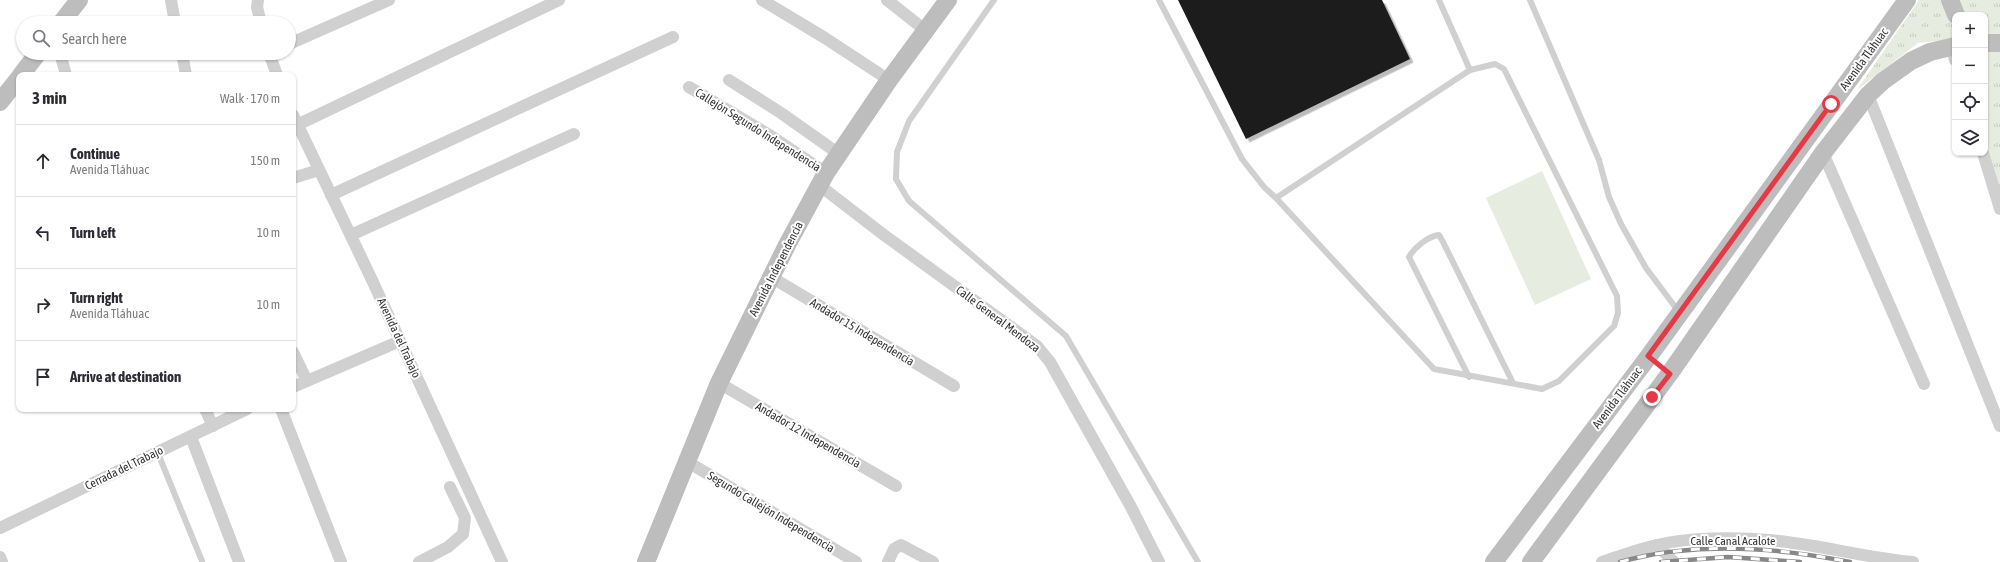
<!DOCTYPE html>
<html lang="en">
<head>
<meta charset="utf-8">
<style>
  :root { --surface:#fff; --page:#f2f2f3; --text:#2b2b33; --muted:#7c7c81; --line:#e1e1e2 }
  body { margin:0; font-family:"Asap Condensed",sans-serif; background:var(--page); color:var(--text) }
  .controls { position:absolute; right:12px; top:12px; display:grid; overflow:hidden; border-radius:8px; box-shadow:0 1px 3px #0004 }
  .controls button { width:36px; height:36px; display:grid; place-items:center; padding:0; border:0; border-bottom:1px solid var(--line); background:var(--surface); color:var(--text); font:20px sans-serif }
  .stop { position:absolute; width:12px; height:12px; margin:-9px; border:3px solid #e63946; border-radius:50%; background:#fff }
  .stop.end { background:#e63946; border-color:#fff; box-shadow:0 1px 4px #0008 }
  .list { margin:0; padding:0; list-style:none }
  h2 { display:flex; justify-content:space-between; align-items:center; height:52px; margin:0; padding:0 16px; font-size:17px }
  h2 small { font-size:13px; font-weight:400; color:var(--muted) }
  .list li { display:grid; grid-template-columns:26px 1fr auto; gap:12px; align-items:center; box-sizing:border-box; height:72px; padding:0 16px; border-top:1px solid var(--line) }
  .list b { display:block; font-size:15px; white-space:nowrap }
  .list p { margin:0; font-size:13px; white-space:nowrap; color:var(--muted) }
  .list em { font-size:13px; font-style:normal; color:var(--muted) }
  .icon { flex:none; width:22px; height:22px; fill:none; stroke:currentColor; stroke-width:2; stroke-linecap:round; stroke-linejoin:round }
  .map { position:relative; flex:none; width:2000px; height:562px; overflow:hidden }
  .search { position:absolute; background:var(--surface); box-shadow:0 1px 3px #0004; left:16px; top:16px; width:280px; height:44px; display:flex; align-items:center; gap:10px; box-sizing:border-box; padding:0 14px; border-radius:22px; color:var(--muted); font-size:15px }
  .panel { position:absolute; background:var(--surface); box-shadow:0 1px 3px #0004; left:16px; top:72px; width:280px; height:340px; border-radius:8px }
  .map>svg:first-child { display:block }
  .green { fill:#e6ecdf }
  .park { fill:url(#park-tufts) }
  .building { fill:#1a1a1a; filter:url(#shadow) }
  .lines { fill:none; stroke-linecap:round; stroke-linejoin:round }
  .lane { stroke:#d0d0d0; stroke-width:6 }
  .street { stroke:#d0d0d0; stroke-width:12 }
  .secondary { stroke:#bdbdbd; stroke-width:18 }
  .rail-casing { stroke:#888; stroke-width:4.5 }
  .rail { stroke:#fff; stroke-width:3; stroke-dasharray:9; stroke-linecap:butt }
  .route { stroke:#e63946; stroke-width:5 }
  .labels { text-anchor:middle; stroke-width:4; stroke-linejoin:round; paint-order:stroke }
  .street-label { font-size:12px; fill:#333; stroke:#fff }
</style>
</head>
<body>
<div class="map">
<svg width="2000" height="562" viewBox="0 0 2000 562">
  <defs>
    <pattern id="park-tufts" width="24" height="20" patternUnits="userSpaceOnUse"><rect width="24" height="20" fill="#e6ecdf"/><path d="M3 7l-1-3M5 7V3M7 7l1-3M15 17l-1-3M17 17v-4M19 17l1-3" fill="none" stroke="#c6cbc0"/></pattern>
    <filter id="shadow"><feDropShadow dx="3.5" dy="3.5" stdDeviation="0" flood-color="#0004"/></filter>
  </defs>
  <rect width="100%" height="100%" fill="#fff"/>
  <!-- green -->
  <polygon class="green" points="1542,171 1591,279 1535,305 1486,198"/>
  <!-- park -->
  <g class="park">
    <polygon points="1919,0 2000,0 2000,34 1985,35 1985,15 1955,15 1955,39 1918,43 1857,90"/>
    <polygon points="1985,44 2000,44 2000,214 1985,153"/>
  </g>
  <!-- building -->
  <polygon class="building" points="1178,0 1382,0 1410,59 1246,139"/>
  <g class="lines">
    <!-- lane -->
    <g class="lane">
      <polyline points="994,0 909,121 897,152 896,179 909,201 1066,336 1198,562"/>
      <polyline points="1159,0 1242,159 1264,187 1276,198"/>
      <polyline points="1439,0 1470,70"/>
      <polyline points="1530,0 1599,160 1609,197 1621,224 1646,268 1679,312"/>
      <polygon points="1495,64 1504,69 1617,296 1618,313 1614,326 1559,381 1542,389 1434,369 1276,198 1470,70"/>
      <path d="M1469 377 1409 257C1414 248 1428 236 1439 235L1443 242 1513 383"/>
      <polyline points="157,451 202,561"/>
    </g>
    <!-- street -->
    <g class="street">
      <polyline points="171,0 175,23"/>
      <polyline points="258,0 257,7 261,23"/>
      <polyline points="762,0 825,38 889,80"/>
      <polyline points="887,0 925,30"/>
      <polyline points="289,44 389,0"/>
      <polyline points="1951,47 1955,60"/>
      <polyline points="60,53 66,75"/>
      <polyline points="182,53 186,75"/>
      <polyline points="269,53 277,75"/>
      <polyline points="729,80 781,113 839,154"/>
      <polyline points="689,87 771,136 826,173"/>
      <polyline points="1868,95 2000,426"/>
      <polyline points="293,115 372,280 502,562"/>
      <polyline points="297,125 559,0"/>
      <polyline points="1823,153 1924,384"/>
      <polyline points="1983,153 2000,209"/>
      <polyline points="293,178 319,170"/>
      <polyline points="819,185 884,235 1037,346 1050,362 1131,507 1159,562"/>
      <polyline points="331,195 673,37"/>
      <polyline points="351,235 574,134"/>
      <polyline points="771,277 954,386"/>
      <polyline points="293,352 307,381"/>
      <polyline points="719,383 896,486"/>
      <polyline points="293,387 400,341"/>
      <polyline points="205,409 213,426"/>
      <polyline points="281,409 341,562"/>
      <polyline points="191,437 239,562"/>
      <polyline points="686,461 856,562"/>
      <polyline points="0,528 247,409"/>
      <polyline points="1657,545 1674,562"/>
      <polyline points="0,557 2,562"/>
      <polyline points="419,562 448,547 463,534 465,518 450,487"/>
      <polyline points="888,562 894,549 901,545 933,562"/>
      <path d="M1602 562C1620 556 1638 549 1657 545 1688 537 1738 537 1769 540 1818 544 1865 558 1913 562"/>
    </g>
    <!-- secondary -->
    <g class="secondary">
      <polyline points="1950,0 1956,15"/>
      <polyline points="61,23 79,0"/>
      <polyline points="1985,43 2000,43"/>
      <polyline points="21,75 38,53"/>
      <polyline points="0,102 19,78"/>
      <polyline points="646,562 719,383 787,245 826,173 889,80 948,0"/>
      <polyline points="1494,562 1649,356 1907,0"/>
      <polyline points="1531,562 1670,373 1823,153 1868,95 1883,81 1911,61 1930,52 1955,46"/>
    </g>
    <defs>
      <g id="rail">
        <path d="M1620 562C1694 541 1775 547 1850 562"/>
        <polyline points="1661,562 1728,557 1800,562"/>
      </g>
    </defs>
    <!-- rail casing -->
    <use href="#rail" class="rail-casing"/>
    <!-- rail -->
    <use href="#rail" class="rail"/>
  </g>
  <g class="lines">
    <!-- route -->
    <polyline class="route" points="1652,397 1670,374 1648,356 1831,104"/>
  </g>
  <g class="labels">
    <!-- street labels -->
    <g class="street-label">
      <text transform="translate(1864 59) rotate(-54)" y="4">Avenida Tláhuac</text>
      <text transform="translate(758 130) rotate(32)" y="4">Callejón Segundo Independencia</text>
      <text transform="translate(776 269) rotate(-63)" y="4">Avenida Independencia</text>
      <text transform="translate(998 319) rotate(37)" y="4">Calle General Mendoza</text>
      <text transform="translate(862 332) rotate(31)" y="4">Andador 15 Independencia</text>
      <text transform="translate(399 338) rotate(65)" y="4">Avenida del Trabajo</text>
      <text transform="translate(1617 398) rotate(-53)" y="4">Avenida Tláhuac</text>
      <text transform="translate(808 435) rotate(30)" y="4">Andador 12 Independencia</text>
      <text transform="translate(124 468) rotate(-26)" y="4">Cerrada del Trabajo</text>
      <text transform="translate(771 512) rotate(31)" y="4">Segundo Callejón Independencia</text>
      <text x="1733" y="545">Calle Canal Acalote</text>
    </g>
  </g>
</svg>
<div class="controls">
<button>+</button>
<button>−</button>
<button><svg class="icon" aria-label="locate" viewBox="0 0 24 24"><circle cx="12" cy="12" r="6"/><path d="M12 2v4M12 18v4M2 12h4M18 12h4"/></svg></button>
<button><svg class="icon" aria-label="layers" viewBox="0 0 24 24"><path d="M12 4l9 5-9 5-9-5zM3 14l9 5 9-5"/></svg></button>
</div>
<div class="stop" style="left:1831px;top:104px"></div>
<div class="stop end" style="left:1652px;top:397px"></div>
<div class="search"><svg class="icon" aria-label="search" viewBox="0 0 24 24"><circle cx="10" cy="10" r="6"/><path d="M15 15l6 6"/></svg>Search here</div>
<section class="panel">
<h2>3 min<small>Walk · 170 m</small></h2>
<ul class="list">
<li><svg class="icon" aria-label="ahead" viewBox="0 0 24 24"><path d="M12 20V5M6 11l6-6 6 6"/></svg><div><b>Continue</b><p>Avenida Tláhuac</p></div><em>150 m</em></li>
<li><svg class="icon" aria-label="left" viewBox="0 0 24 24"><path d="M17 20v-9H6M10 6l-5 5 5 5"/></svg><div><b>Turn left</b></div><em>10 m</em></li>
<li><svg class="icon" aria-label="right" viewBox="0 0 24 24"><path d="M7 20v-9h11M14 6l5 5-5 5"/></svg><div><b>Turn right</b><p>Avenida Tláhuac</p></div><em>10 m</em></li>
<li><svg class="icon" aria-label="arrive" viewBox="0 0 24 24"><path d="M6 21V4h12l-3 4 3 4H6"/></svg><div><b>Arrive at destination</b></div></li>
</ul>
</section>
</div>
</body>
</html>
